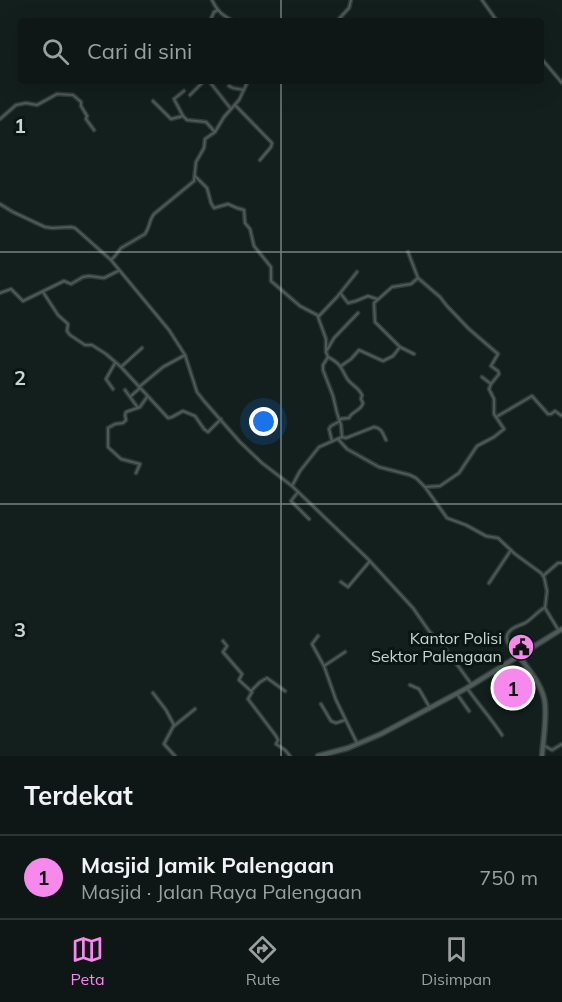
<!DOCTYPE html>
<html lang="id">
<head>
<meta charset="utf-8">
<style>
  :root { --surface:#0e1715; --page:#1c2422; --text:#f1f3f6; --muted:#9b9fa0; --line:#2e3634; --accent:#f788ec }
  body { margin:0; font-family:Mulish,sans-serif; background:var(--page); color:var(--text) }
  .you { position:absolute; left:264px; top:422px; width:21px; height:21px; margin:-15px; border:4px solid #fff; border-radius:50%; background:#1a73e8; box-shadow:0 0 0 9px #1a73e833 }
  .badge { display:grid; place-items:center; width:39px; height:39px; border-radius:50%; background:var(--accent); color:#111; font-size:20px; font-weight:700 }
  .pin { position:absolute; translate:-50% -50%; border:3px solid #fff; box-shadow:0 2px 6px #0006 }
  .list { margin:0; padding:0; list-style:none }
  h2 { display:flex; justify-content:space-between; align-items:center; height:78px; margin:0; padding:0 24px; font-size:26px }
  h2 small { font-size:20px; font-weight:400; color:var(--muted) }
  .list li { display:grid; grid-template-columns:39px 1fr auto; gap:18px; align-items:center; box-sizing:border-box; height:84px; padding:0 24px; border-top:2px solid var(--line) }
  .list b { display:block; font-size:22px; white-space:nowrap }
  .list p { margin:0; font-size:20px; white-space:nowrap; color:var(--muted) }
  .list em { font-size:20px; font-style:normal; color:var(--muted) }
  .icon { flex:none; width:33px; height:33px; fill:none; stroke:currentColor; stroke-width:2; stroke-linecap:round; stroke-linejoin:round }
  .map { position:relative; flex:none; width:562px; height:756px; overflow:hidden }
  .search { position:absolute; background:var(--surface); box-shadow:0 6px 24px #0002; left:18px; right:18px; top:18px; height:66px; display:flex; align-items:center; gap:15px; box-sizing:border-box; padding:0 21px; border-radius:6px; color:var(--muted); font-size:22px }
  .sheet { height:162px; background:var(--surface) }
  nav { display:flex; justify-content:space-around; align-items:center; box-sizing:border-box; height:84px; border-top:2px solid var(--line); background:var(--surface); font-size:16px; color:var(--muted) }
  nav a { display:grid; justify-items:center; gap:3px }
  nav .on { color:var(--accent) }
  .map>svg:first-child { display:block }
  .lines { fill:none; stroke-linecap:round; stroke-linejoin:round }
  .street-casing { stroke:#313a37; stroke-width:5 }
  .secondary-casing { stroke:#313a37; stroke-width:7 }
  .street { stroke:#4d5b58; stroke-width:2 }
  .secondary { stroke:#4d5b58; stroke-width:4 }
  .grid { fill:none; stroke:#cbd4d1; stroke-width:1.5; stroke-opacity:0.55 }
  .labels { text-anchor:middle; stroke-width:6; stroke-linejoin:round; paint-order:stroke }
  .poi-label { font-size:16px; fill:#cbd4d1; stroke:#091613; text-anchor:end }
  .grid-label { font-size:20px; text-anchor:middle; font-weight:bold; fill:#cbd4d1; stroke:#091613; stroke-width:6; stroke-linejoin:round; paint-order:stroke }
</style>
</head>
<body>
<div class="map">
<svg width="562" height="756" viewBox="0 0 562 756">
  <rect width="100%" height="100%" fill="#121f1c"/>
  <g class="lines">
    <defs>
      <g id="street">
        <path d="M212 0C217 11 223 16 234 21"/>
        <polyline points="482,0 497,21"/>
        <polyline points="210,21 214,12 218,10"/>
        <polyline points="337,21 349,8 351,0"/>
        <polyline points="541,58 562,83"/>
        <polyline points="209,81 231,109"/>
        <polyline points="229,86 233,88 244,90"/>
        <polyline points="184,91 174,99 183,116 187,120 206,122 215,132"/>
        <polyline points="190,95 204,81"/>
        <polyline points="153,101 171,119 183,116"/>
        <polyline points="235,105 272,143 271,147 260,160"/>
        <polyline points="0,119 16,105 26,103 37,105 57,94 73,95 81,102 81,106 87,116 86,119 94,130"/>
        <polyline points="195,176 207,188 211,203 214,208 228,204 237,208 244,210 245,223 250,229 254,246 271,267 271,281 300,306 319,316"/>
        <polyline points="0,204 13,212 45,227 52,228 71,227 75,228 111,260 169,330 185,355 197,392 204,401 240,442 262,463 292,486 367,558 413,608 429,631 445,648 472,685"/>
        <polyline points="408,252 418,278 440,297 447,306 469,329 498,354 491,366 498,371 499,374 491,384 489,389 494,399 494,414 504,429 494,437 477,446 459,473 440,486 425,487"/>
        <path d="M111 260 115 256 121 248 145 234C150 227 149 220 154 214L194 181 196 162 204 148 205 139 215 132 224 117 239 100 248 81"/>
        <polyline points="43,292 58,315 68,324 67,331 70,335 85,345 92,345 106,354 121,367 168,418 172,417 183,411 195,416 204,429 208,432 221,419"/>
        <polyline points="0,293 11,289 23,301 64,281 71,284 83,277 89,276 104,278 118,271"/>
        <polyline points="341,294 348,303 356,301 368,296 377,299"/>
        <polyline points="400,347 375,322 374,303 392,287 411,284 418,278"/>
        <polyline points="327,350 334,338 358,313"/>
        <path d="M328 357C343 365 340 368 348 380 353 386 359 388 362 395L361 399 363 403C361 411 352 411 349 418L339 419"/>
        <polyline points="341,366 351,359 359,350 383,361 393,356 400,347 414,354"/>
        <polyline points="121,367 142,348"/>
        <polyline points="482,377 491,384"/>
        <polyline points="139,387 163,367 185,355"/>
        <polyline points="113,389 106,379 115,363"/>
        <polyline points="125,390 138,408"/>
        <polyline points="131,396 140,388"/>
        <polyline points="496,417 532,396 548,414 551,414 555,411 562,416"/>
        <path d="M342 437 346 438 374 427C382 428 383 434 386 440"/>
        <polyline points="338,439 347,449 379,467 410,475 416,478 425,487 447,518 466,525 486,536 498,538 515,554 541,573 544,577 547,591 545,608 559,631"/>
        <polyline points="332,441 329,429 331,426 340,421"/>
        <polyline points="136,473 140,464 121,459 108,447 108,428 115,424 123,423 126,420 125,415 126,412 140,407 147,397"/>
        <polyline points="292,486 300,471 319,447 342,437 341,425 337,413 333,396 323,370 323,365 328,357 326,352 326,339 318,317 337,297 357,272"/>
        <polyline points="298,492 291,501 309,519"/>
        <polyline points="543,576 558,563 562,563"/>
        <polyline points="341,582 348,587 370,561"/>
        <polyline points="489,583 511,550"/>
        <polyline points="318,636 312,644 324,666"/>
        <polyline points="223,641 227,646 223,652 242,674 239,680 252,692 248,699 276,736 278,740 276,744 285,750 290,756"/>
        <polyline points="345,652 324,666 336,700 357,743"/>
        <path d="M518 657C511 649 500 638 512 629 516 626 521 625 525 623 532 619 537 612 544 608"/>
        <polyline points="493,672 509,699"/>
        <polyline points="410,685 419,689 430,708"/>
        <path d="M467 688C478 704 491 718 502 735"/>
        <polyline points="251,691 260,682 267,678 285,691"/>
        <polyline points="153,693 166,710 174,725 164,744 175,756"/>
        <polyline points="457,694 469,711"/>
        <polyline points="321,704 331,721 336,723 345,720"/>
        <polyline points="174,726 195,709"/>
        <polyline points="543,745 552,750 562,744"/>
      </g>
      <g id="secondary">
        <path d="M519 656C528 669 540 682 544 698 548 713 543 740 542 756"/>
        <polyline points="318,756 348,748 381,734 467,688 562,629"/>
      </g>
    </defs>
    <!-- street casing -->
    <use href="#street" class="street-casing"/>
    <!-- secondary casing -->
    <use href="#secondary" class="secondary-casing"/>
    <!-- street -->
    <use href="#street" class="street"/>
    <!-- secondary -->
    <use href="#secondary" class="secondary"/>
  </g>
  <!-- grid -->
  <path class="grid" d="M281 0V21M281 81V756M0 252H562M0 504H562"/>
  <!-- icons -->
  <defs>
    <symbol id="civic-disc" viewBox="-11 -11 22 22"><circle r="9.5" fill="#f788ec" stroke="#091613"/><path d="M-.6-6.5H3V-4.5H.6V-3L4-1V1h2V6H-6V1h2V-1L-.6-3ZM-1.2 2.5V6h2.4V2.5Z" fill="#111"/></symbol>
  </defs>
  <g fill-rule="evenodd">
    <use href="#civic-disc" x="506" y="632" width="30" height="30"/>
  </g>
  <g class="labels">
    <!-- poi labels -->
    <g class="poi-label">
      <text x="502" y="644">Kantor Polisi<tspan x="502" dy="18">Sektor Palengaan</tspan></text>
    </g>
  </g>
  <g class="grid-label">
    <text x="20" y="133">1</text>
    <text x="20" y="385">2</text>
    <text x="20" y="637">3</text>
  </g>
</svg>
<div class="you"></div>
<div class="pin badge" style="left:513px;top:688px">1</div>
<div class="search"><svg class="icon" aria-label="search" viewBox="0 0 24 24"><circle cx="10" cy="10" r="6"/><path d="M15 15l6 6"/></svg>Cari di sini</div>
</div>
<section class="sheet">
<h2>Terdekat<small></small></h2>
<ul class="list">
<li><span class="badge">1</span><div><b>Masjid Jamik Palengaan</b><p>Masjid · Jalan Raya Palengaan</p></div><em>750 m</em></li>
</ul>
</section>
<nav>
<a class="on"><svg class="icon" aria-label="map" viewBox="0 0 24 24"><path d="M3 6l6-2 6 2 6-2v14l-6 2-6-2-6 2zM9 4v14M15 6v14"/></svg>Peta</a>
<a><svg class="icon" aria-label="directions" viewBox="0 0 24 24"><path d="M12 3l9 9-9 9-9-9zM9 14v-3h6M13 9l2 2-2 2"/></svg>Rute</a>
<a><svg class="icon" aria-label="saved" viewBox="0 0 24 24"><path d="M7 4h10v16l-5-4-5 4z"/></svg>Disimpan</a>
</nav>
</body>
</html>
